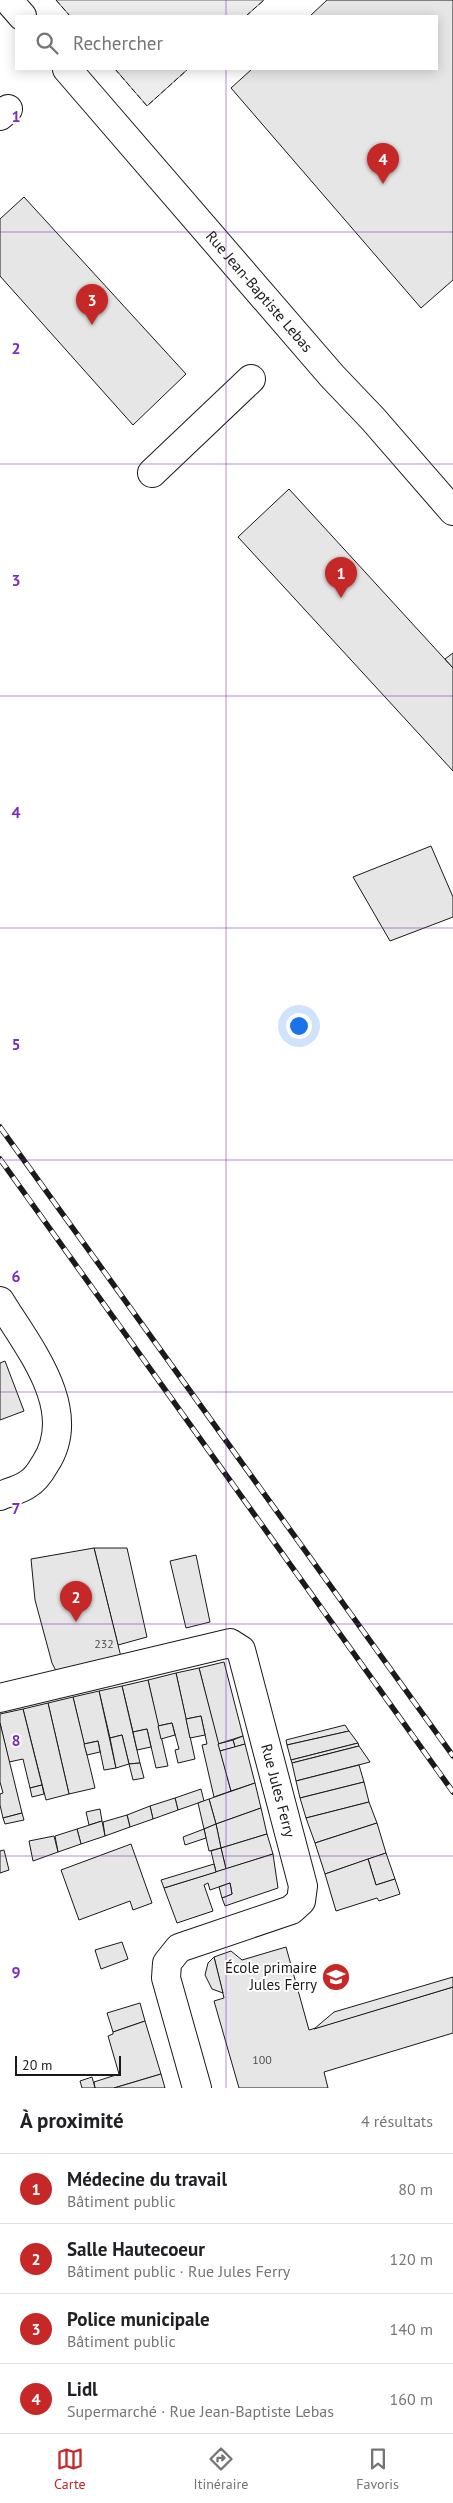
<!DOCTYPE html>
<html lang="fr">
<head>
<meta charset="utf-8">
<style>
  :root { --surface:#fff; --page:#f2f2f2; --text:#202124; --muted:#757577; --line:#e0e0e0; --accent:#c62828 }
  body { margin:0; font-family:"PT Sans",sans-serif; background:var(--page); color:var(--text) }
  .scale { position:absolute; left:15px; bottom:12px; width:106px; box-sizing:border-box; padding-left:5px; border:2px solid #1a1a1a; border-top:0; font-size:14px; line-height:18px; white-space:nowrap; color:#1a1a1a; -webkit-text-stroke:4px #fff; paint-order:stroke }
  .you { position:absolute; left:298px; top:1025px; width:18px; height:18px; margin:-12px; border:4px solid #fff; border-radius:50%; background:#1a73e8; box-shadow:0 0 0 8px #1a73e833 }
  .badge { display:grid; place-items:center; width:32px; height:32px; border-radius:50%; background:var(--accent); color:#fff; font-size:16px; font-weight:700 }
  .pin { position:absolute; translate:-50% -41px; filter:drop-shadow(0 1px 2px #0008) }
  .pin::after { content:''; position:absolute; top:26px; width:18px; height:15px; background:inherit; clip-path:polygon(0 0,100% 0,50% 100%) }
  .list { margin:0; padding:0; list-style:none }
  h2 { display:flex; justify-content:space-between; align-items:center; height:65px; margin:0; padding:0 20px; font-size:21px }
  h2 small { font-size:16px; font-weight:400; color:var(--muted) }
  .list li { display:grid; grid-template-columns:32px 1fr auto; gap:15px; align-items:center; box-sizing:border-box; height:70px; padding:0 20px; border-top:1px solid var(--line) }
  .list b { display:block; font-size:19px; white-space:nowrap }
  .list p { margin:0; font-size:16px; white-space:nowrap; color:var(--muted) }
  .list em { font-size:16px; font-style:normal; color:var(--muted) }
  .icon { flex:none; width:28px; height:28px; fill:none; stroke:currentColor; stroke-width:2; stroke-linecap:round; stroke-linejoin:round }
  .map { position:relative; flex:none; width:453px; height:2088px; overflow:hidden }
  .search { position:absolute; background:var(--surface); box-shadow:0 2px 12px #0003; left:15px; right:15px; top:15px; height:55px; display:flex; align-items:center; gap:12px; box-sizing:border-box; padding:0 18px; border-radius:0px; color:var(--muted); font-size:19px }
  .sheet { height:345px; background:var(--surface) }
  nav { display:flex; justify-content:space-around; align-items:center; box-sizing:border-box; height:70px; border-top:1px solid var(--line); background:var(--surface); font-size:14px; color:var(--muted) }
  nav a { display:grid; justify-items:center; gap:2px }
  nav .on { color:var(--accent) }
  .map>svg:first-child { display:block }
  .built { fill:#ededed; stroke:#6a6a6a }
  .building { fill:#e6e6e6; stroke:#1a1a1a }
  .lines { fill:none; stroke-linecap:round; stroke-linejoin:round }
  .minor-casing { stroke:#1a1a1a; stroke-width:30 }
  .minor { stroke:#fff; stroke-width:28 }
  .rail-casing { stroke:#1a1a1a; stroke-width:5.5 }
  .rail { stroke:#fff; stroke-width:4; stroke-dasharray:11; stroke-linecap:butt }
  .fence { stroke:#1a1a1a; stroke-width:1; stroke-dasharray:6 2.5; stroke-linecap:butt }
  .grid { fill:none; stroke:#7b2cbf; stroke-width:1; stroke-opacity:0.55 }
  .labels { text-anchor:middle; stroke-width:4; stroke-linejoin:round; paint-order:stroke }
  .number-label { font-size:12px; fill:#4d4d4d }
  .street-label { font-size:15px; fill:#1a1a1a; stroke:#fff }
  .poi-label { font-size:15px; fill:#1a1a1a; stroke:#fff; text-anchor:end }
  .grid-label { font-size:16px; text-anchor:middle; font-weight:bold; fill:#7b2cbf; stroke:#fff; stroke-width:4; stroke-linejoin:round; paint-order:stroke }
</style>
</head>
<body>
<div class="map">
<svg width="453" height="2088" viewBox="0 0 453 2088">
  <rect width="100%" height="100%" fill="#fff"/>
  <!-- built -->
  <g class="built">
    <polygon points="56,0 264,0 246,16 70,16"/>
    <polygon points="115,69 188,69 147,106"/>
  </g>
  <!-- building -->
  <g class="building">
    <polygon points="327,0 453,0 453,280 421,308 231,88 252,69 437,69 437,16 310,16"/>
    <polygon points="24,197 186,374 133,425 0,276 0,219"/>
    <polygon points="289,489 453,668 453,771 238,537"/>
    <polygon points="453,653 453,668 445,659"/>
    <polygon points="431,846 453,897 453,917 390,941 353,877"/>
    <polygon points="5,1361 24,1411 0,1420 0,1363"/>
    <polygon points="94,1548 127,1548 147,1637 118,1645"/>
    <polygon points="94,1548 122,1661 59,1677 52,1663 35,1600 31,1559"/>
    <polygon points="196,1555 210,1622 186,1628 170,1561"/>
    <polygon points="224,1662 243,1736 218,1744 199,1668"/>
    <polygon points="199,1668 231,1791 214,1797 202,1745 207,1744 201,1716 186,1719 176,1673"/>
    <polygon points="176,1673 195,1759 178,1763 175,1750 179,1749 172,1723 158,1726 148,1680"/>
    <polygon points="148,1680 168,1766 156,1768 147,1729 133,1732 122,1686"/>
    <polygon points="122,1686 140,1763 129,1764 122,1735 110,1738 99,1691"/>
    <polygon points="99,1691 116,1768 104,1770 98,1741 84,1744 73,1697"/>
    <polygon points="73,1697 95,1788 69,1794 48,1703"/>
    <polygon points="48,1703 69,1794 46,1800 23,1709"/>
    <polygon points="23,1709 42,1785 30,1788 23,1759 9,1762 0,1723 0,1714"/>
    <polygon points="201,1716 205,1735 190,1738 186,1719"/>
    <polygon points="0,1723 22,1813 3,1818 0,1805 0,1794 3,1793 0,1782"/>
    <polygon points="172,1723 175,1735 161,1739 158,1726"/>
    <polygon points="345,1725 349,1731 287,1745 286,1740"/>
    <polygon points="147,1729 151,1747 137,1750 133,1732"/>
    <polygon points="349,1731 358,1743 291,1760 287,1745"/>
    <polygon points="122,1735 129,1764 116,1768 110,1738"/>
    <polygon points="243,1736 245,1744 235,1747 233,1740"/>
    <polygon points="233,1740 235,1747 220,1751 218,1744"/>
    <polygon points="98,1741 100,1752 87,1755 84,1744"/>
    <polygon points="358,1743 359,1746 292,1763 291,1760"/>
    <polygon points="245,1744 255,1783 231,1791 220,1751"/>
    <polygon points="359,1746 370,1762 296,1781 292,1763"/>
    <polygon points="140,1763 144,1778 133,1780 129,1764"/>
    <polygon points="359,1765 364,1782 300,1798 296,1781"/>
    <polygon points="364,1782 369,1802 306,1818 300,1798"/>
    <polygon points="255,1783 261,1808 216,1824 209,1799"/>
    <polygon points="42,1785 44,1794 32,1797 30,1788"/>
    <polygon points="201,1789 204,1801 178,1810 175,1798"/>
    <polygon points="175,1798 178,1810 153,1819 150,1806"/>
    <polygon points="209,1799 216,1824 204,1829 198,1803"/>
    <polygon points="369,1802 377,1823 315,1843 306,1818"/>
    <polygon points="150,1806 153,1819 130,1827 127,1815"/>
    <polygon points="261,1808 267,1834 221,1848 216,1824"/>
    <polygon points="100,1809 102,1821 89,1825 86,1812"/>
    <polygon points="22,1813 24,1820 5,1824 3,1818"/>
    <polygon points="127,1815 130,1827 105,1836 103,1822"/>
    <polygon points="102,1821 105,1836 81,1844 77,1829"/>
    <polygon points="377,1823 386,1853 325,1874 315,1843"/>
    <polygon points="216,1824 221,1848 209,1851 204,1829"/>
    <polygon points="77,1829 81,1844 58,1852 55,1836"/>
    <polygon points="204,1829 206,1838 185,1845 183,1837"/>
    <polygon points="267,1834 273,1854 226,1869 221,1848"/>
    <polygon points="54,1836 58,1852 33,1861 29,1841"/>
    <polygon points="131,1844 152,1903 133,1910 130,1901 79,1920 61,1870"/>
    <polygon points="221,1848 226,1869 216,1872 211,1851"/>
    <polygon points="4,1850 9,1870 0,1873 0,1851"/>
    <polygon points="386,1853 395,1879 376,1885 368,1859"/>
    <polygon points="273,1854 278,1888 225,1906 222,1898 232,1894 230,1883 210,1890 208,1883 204,1885 213,1911 177,1923 164,1888"/>
    <polygon points="368,1859 376,1885 395,1879 400,1894 379,1901 377,1898 336,1911 325,1874"/>
    <polygon points="214,1864 216,1872 164,1888 161,1880"/>
    <polygon points="230,1883 232,1894 222,1898 219,1887"/>
    <polygon points="122,1942 128,1959 101,1969 95,1950"/>
    <polygon points="286,1947 309,2030 453,1987 453,2033 324,2072 328,2088 239,2088 214,2001 224,1998 214,1957 231,1951 242,1960"/>
    <polygon points="214,1957 223,1993 212,1989 205,1975 208,1963"/>
    <polygon points="453,1977 453,1987 314,2029 334,2012"/>
    <polygon points="140,2003 145,2021 113,2032 107,2013"/>
    <polygon points="145,2021 161,2074 114,2088 95,2088 94,2082 119,2074 108,2036 113,2034 113,2032"/>
    <polygon points="161,2074 165,2088 114,2088"/>
    <polygon points="92,2077 95,2088 82,2088 80,2081"/>
  </g>
  <g class="lines">
    <defs>
      <g id="minor">
        <polyline points="8,0 22,16"/>
        <path id="s1" d="M67 69 332 376 373 419 453 511"/>
        <polyline points="0,116 8,109"/>
        <polyline points="152,473 251,379"/>
        <path d="M0 1301C28 1347 81 1410 45 1464 41 1471 35 1480 28 1484 20 1490 9 1492 0 1496"/>
        <path id="s2" d="M0 1698 230 1643 241 1650 303 1886 301 1901 291 1910 179 1948 167 1963 166 1978 197 2088"/>
      </g>
    </defs>
    <!-- minor casing -->
    <use href="#minor" class="minor-casing"/>
    <!-- minor -->
    <use href="#minor" class="minor"/>
    <defs>
      <g id="rail">
        <polyline points="0,1127 453,1756"/>
        <polyline points="0,1159 453,1792"/>
      </g>
    </defs>
    <!-- rail casing -->
    <use href="#rail" class="rail-casing"/>
    <!-- rail -->
    <use href="#rail" class="rail"/>
    <!-- fence -->
    <g class="fence">
      <polyline points="56,0 70,16"/>
      <polyline points="246,16 264,0"/>
      <polyline points="115,69 147,106 188,69"/>
    </g>
  </g>
  <!-- grid -->
  <path class="grid" d="M226 0V16M226 69V2088M0 232H453M0 464H453M0 696H453M0 928H453M0 1160H453M0 1392H453M0 1624H453M0 1856H453"/>
  <!-- icons -->
  <defs>
    <symbol id="school-disc" viewBox="-11 -11 22 22"><circle r="9.5" fill="#c62828" stroke="#fff"/><path d="M0-5L7-2L0 1L-7-2ZM-4 1L0 2.5L4 1V4Q0 6-4 4Z" fill="#fff"/></symbol>
  </defs>
  <g fill-rule="evenodd">
    <use href="#school-disc" x="320" y="1961" width="32" height="32"/>
  </g>
  <g class="labels">
    <!-- number labels -->
    <g class="number-label">
      <text x="104" y="1648">232</text>
      <text x="262" y="2064">100</text>
    </g>
    <!-- street labels -->
    <g class="street-label">
      <text dy="5" stroke="none"><textPath href="#s1" startOffset="294">Rue Jean-Baptiste Lebas</textPath></text>
      <text dy="5" stroke="none"><textPath href="#s2" startOffset="395">Rue Jules Ferry</textPath></text>
    </g>
    <!-- poi labels -->
    <g class="poi-label">
      <text x="317" y="1973">École primaire<tspan x="317" dy="17">Jules Ferry</tspan></text>
    </g>
  </g>
  <g class="grid-label">
    <text x="16" y="122">1</text>
    <text x="16" y="354">2</text>
    <text x="16" y="586">3</text>
    <text x="16" y="818">4</text>
    <text x="16" y="1050">5</text>
    <text x="16" y="1282">6</text>
    <text x="16" y="1514">7</text>
    <text x="16" y="1746">8</text>
    <text x="16" y="1978">9</text>
  </g>
</svg>
<div class="scale">20 m</div>
<div class="you"></div>
<div class="pin badge" style="left:341px;top:598px">1</div>
<div class="pin badge" style="left:76px;top:1622px">2</div>
<div class="pin badge" style="left:92px;top:325px">3</div>
<div class="pin badge" style="left:383px;top:184px">4</div>
<div class="search"><svg class="icon" aria-label="search" viewBox="0 0 24 24"><circle cx="10" cy="10" r="6"/><path d="M15 15l6 6"/></svg>Rechercher</div>
</div>
<section class="sheet">
<h2>À proximité<small>4 résultats</small></h2>
<ul class="list">
<li><span class="badge">1</span><div><b>Médecine du travail</b><p>Bâtiment public</p></div><em>80 m</em></li>
<li><span class="badge">2</span><div><b>Salle Hautecoeur</b><p>Bâtiment public · Rue Jules Ferry</p></div><em>120 m</em></li>
<li><span class="badge">3</span><div><b>Police municipale</b><p>Bâtiment public</p></div><em>140 m</em></li>
<li><span class="badge">4</span><div><b>Lidl</b><p>Supermarché · Rue Jean-Baptiste Lebas</p></div><em>160 m</em></li>
</ul>
</section>
<nav>
<a class="on"><svg class="icon" aria-label="map" viewBox="0 0 24 24"><path d="M3 6l6-2 6 2 6-2v14l-6 2-6-2-6 2zM9 4v14M15 6v14"/></svg>Carte</a>
<a><svg class="icon" aria-label="directions" viewBox="0 0 24 24"><path d="M12 3l9 9-9 9-9-9zM9 14v-3h6M13 9l2 2-2 2"/></svg>Itinéraire</a>
<a><svg class="icon" aria-label="saved" viewBox="0 0 24 24"><path d="M7 4h10v16l-5-4-5 4z"/></svg>Favoris</a>
</nav>
</body>
</html>
